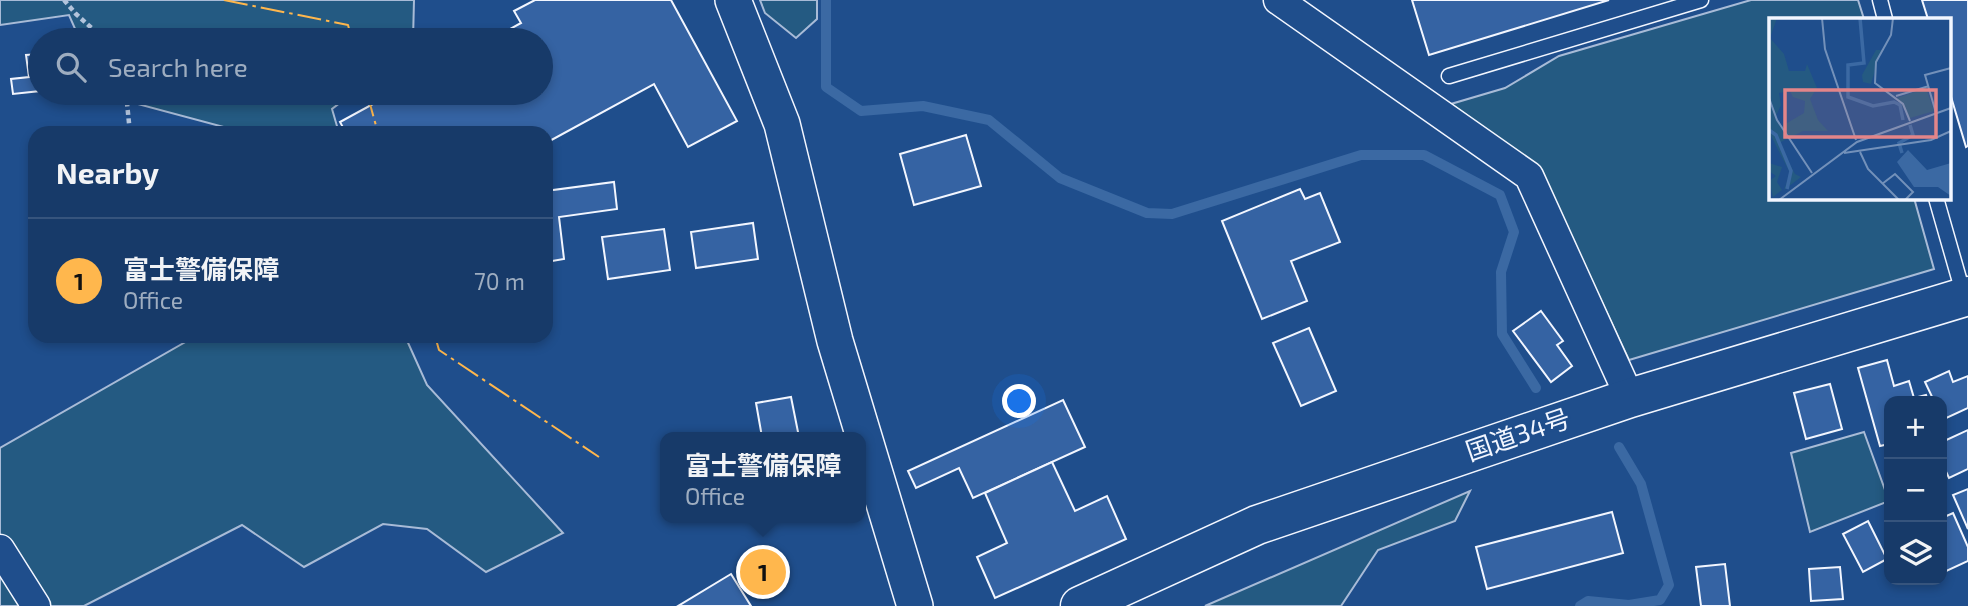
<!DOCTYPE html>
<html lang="en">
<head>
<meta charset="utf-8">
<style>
  :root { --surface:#173a69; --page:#20416f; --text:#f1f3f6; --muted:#9eadc0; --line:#36547d; --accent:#ffb74d }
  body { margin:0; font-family:"Exo 2","Noto Sans JP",sans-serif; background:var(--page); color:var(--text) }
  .controls { position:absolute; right:21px; bottom:21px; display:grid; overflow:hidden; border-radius:14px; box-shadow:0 4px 10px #0003 }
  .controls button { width:63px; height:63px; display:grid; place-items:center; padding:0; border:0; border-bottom:2px solid var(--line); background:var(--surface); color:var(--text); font:35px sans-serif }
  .you { position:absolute; left:1020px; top:402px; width:24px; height:24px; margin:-18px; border:5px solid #fff; border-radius:50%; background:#1a73e8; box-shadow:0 0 0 10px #1a73e833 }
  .badge { display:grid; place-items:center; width:46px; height:46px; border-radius:50%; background:var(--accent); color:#111; font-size:23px; font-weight:700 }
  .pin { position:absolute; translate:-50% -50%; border:4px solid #fff; box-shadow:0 2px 7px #0006 }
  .popup { position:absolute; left:660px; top:432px; width:206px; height:91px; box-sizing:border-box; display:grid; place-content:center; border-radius:14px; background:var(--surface); filter:drop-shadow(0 2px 5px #0005); font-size:23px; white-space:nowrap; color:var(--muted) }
  .popup b { font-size:26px; color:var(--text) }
  .popup::after { content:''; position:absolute; left:50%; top:100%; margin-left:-14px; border:14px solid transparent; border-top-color:var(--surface) }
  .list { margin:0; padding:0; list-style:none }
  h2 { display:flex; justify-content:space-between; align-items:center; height:91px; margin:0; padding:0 28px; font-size:30px }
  h2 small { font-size:23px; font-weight:400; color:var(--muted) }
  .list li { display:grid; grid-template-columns:46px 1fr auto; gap:21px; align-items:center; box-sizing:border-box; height:126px; padding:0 28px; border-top:2px solid var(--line) }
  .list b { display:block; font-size:26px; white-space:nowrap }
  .list p { margin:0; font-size:23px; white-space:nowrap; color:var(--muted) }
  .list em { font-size:23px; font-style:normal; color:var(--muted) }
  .icon { flex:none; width:38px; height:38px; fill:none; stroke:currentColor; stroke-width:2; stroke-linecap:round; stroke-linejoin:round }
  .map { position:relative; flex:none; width:1968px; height:606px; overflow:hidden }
  .search { position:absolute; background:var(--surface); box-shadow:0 4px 10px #0003; left:28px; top:28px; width:525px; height:77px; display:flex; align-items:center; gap:18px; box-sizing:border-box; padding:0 24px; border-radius:38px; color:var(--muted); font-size:26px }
  .panel { position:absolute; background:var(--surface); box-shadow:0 4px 10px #0003; left:28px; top:126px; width:525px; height:217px; border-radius:21px }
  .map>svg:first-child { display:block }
  .green { fill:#245a82; stroke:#a8bbd7; stroke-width:2 }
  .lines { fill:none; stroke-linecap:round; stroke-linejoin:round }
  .stream { stroke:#3b69a3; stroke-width:10 }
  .building { fill:#3563a3; stroke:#f2f6ff; stroke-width:2 }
  .service-casing { stroke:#f2f6ff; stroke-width:17 }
  .minor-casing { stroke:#f2f6ff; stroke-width:31 }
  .tertiary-casing { stroke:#f2f6ff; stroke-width:38 }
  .trunk-casing { stroke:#f2f6ff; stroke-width:41 }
  .path { stroke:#b3c4dc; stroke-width:4.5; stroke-dasharray:5 3.5; stroke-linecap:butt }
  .service { stroke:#1f4e8c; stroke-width:14 }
  .minor { stroke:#1f4e8c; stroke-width:28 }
  .tertiary { stroke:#1f4e8c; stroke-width:35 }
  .trunk { stroke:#1f4e8c; stroke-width:38 }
  .power { stroke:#ffb74d; stroke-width:2; stroke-dasharray:24 5 3.5 5; stroke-linecap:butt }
  .labels { text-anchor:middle; stroke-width:5; stroke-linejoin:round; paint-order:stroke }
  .street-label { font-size:26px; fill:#f2f6ff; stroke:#1f4e8c }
  .inset-river { fill:none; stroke:#3b69a3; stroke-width:3.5 }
  .inset-road { fill:none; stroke:#7391ba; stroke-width:2 }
  .view { fill:#e38589; fill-opacity:0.15; stroke:#e38589; stroke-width:3.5 }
  .inset-edge { fill:none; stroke:#f2f6ff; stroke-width:3.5 }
</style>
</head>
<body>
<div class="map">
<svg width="1968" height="606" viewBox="0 0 1968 606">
  <rect width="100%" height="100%" fill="#1f4e8c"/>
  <!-- green -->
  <g class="green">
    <polygon points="0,0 414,0 413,40 80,40 69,15 0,25"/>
    <polygon points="760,0 817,0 817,19 796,38 765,13"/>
    <polygon points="1751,0 1858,0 1864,19 1770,19 1770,198 1914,198 1934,269 1629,360 1538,166 1451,104 1505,88 1559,56"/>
    <polygon points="103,93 353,93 332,109 339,133 246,133 104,95"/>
    <polygon points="196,336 405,336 427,385 563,533 486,572 427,529 383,524 304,567 242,525 84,606 0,606 0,448"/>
    <polygon points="1864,432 1889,501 1810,532 1791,453"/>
    <polygon points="1470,491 1455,521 1378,550 1341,606 1205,606"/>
  </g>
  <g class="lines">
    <!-- stream -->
    <g class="stream">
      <polyline points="826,0 826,87 861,111 923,106 989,120 1060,178 1147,213 1172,214 1361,155 1424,155 1500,195 1514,232 1501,272 1502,334 1536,388"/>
      <polyline points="1580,606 1588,601 1629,605 1660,600 1669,585 1641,484 1619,447"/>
    </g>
  </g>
  <!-- building -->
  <g class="building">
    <polygon points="535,0 671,0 737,121 688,147 654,84 546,143 546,133 346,133 340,122 393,93 541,93 541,40 490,40 521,23 514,11"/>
    <polygon points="1412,0 1609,0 1429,55"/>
    <polygon points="1922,0 1968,0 1968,146 1966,147 1949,90 1949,19 1928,19"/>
    <polygon points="40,54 40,91 13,94 11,79 29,77 26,55"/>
    <polygon points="966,135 981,186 914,205 900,154"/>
    <polygon points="614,182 617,209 559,217 564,259 546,262 546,191"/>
    <polygon points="1300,189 1305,199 1320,193 1340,242 1291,261 1307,301 1262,319 1222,221"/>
    <polygon points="753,223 758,259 696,268 691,232"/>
    <polygon points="664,229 670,270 608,279 602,237"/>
    <polygon points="1541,311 1563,341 1557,345 1572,366 1551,382 1513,331"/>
    <polygon points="1309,328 1336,391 1301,406 1273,343"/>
    <polygon points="1887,360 1894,386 1909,381 1914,398 1926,395 1928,401 1889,401 1889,444 1880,446 1858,368"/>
    <polygon points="1949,371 1953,382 1968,376 1968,408 1942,420 1942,401 1934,401 1925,382"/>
    <polygon points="1830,384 1842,429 1806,439 1794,393"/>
    <polygon points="791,397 799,437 762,437 756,403"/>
    <polygon points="1063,400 1085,447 973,498 959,468 916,488 908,471"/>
    <polygon points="1968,430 1968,469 1949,478 1942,463 1942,442"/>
    <polygon points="1052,462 1075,511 1107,496 1126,539 995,598 977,557 1007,543 985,493"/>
    <polygon points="1968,489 1968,529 1953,495"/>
    <polygon points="1612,512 1623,553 1487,589 1476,547"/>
    <polygon points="1953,513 1968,547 1968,561 1942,573 1942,518"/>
    <polygon points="1868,521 1887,559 1863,572 1843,534"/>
    <polygon points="1725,564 1730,606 1701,606 1696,567"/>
    <polygon points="1840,567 1843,599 1811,601 1809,569"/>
    <polygon points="731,574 751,606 678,606"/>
  </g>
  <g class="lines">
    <defs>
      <g id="service">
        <polyline points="1880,0 1885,19"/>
        <polyline points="1449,76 1701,0"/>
        <polyline points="1936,198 1964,296"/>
      </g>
      <g id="minor">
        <polyline points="1278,0 1529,176 1630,398"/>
        <polyline points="0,549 36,606"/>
      </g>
      <polyline id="tertiary" points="733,0 782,124 835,341 915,606"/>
      <polyline id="trunk" points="1080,606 1257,525 1630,398 1968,296"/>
    </defs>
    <!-- service casing -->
    <use href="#service" class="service-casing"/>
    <!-- minor casing -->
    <use href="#minor" class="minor-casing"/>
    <!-- tertiary casing -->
    <use href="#tertiary" class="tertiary-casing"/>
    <!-- trunk casing -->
    <use href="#trunk" class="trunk-casing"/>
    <!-- path -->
    <g class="path">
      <polyline points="64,0 76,14 105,40"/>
      <polyline points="126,93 130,133"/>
    </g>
    <!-- service -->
    <use href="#service" class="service"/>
    <!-- minor -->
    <use href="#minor" class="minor"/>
    <!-- tertiary -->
    <use href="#tertiary" class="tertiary"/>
    <!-- trunk -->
    <use href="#trunk" class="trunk"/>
    <!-- power -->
    <g class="power">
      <polyline points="224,0 348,25 352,40"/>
      <polyline points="367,93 378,133"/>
      <polyline points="435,336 439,350 599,457"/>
    </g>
  </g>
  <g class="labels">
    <!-- street labels -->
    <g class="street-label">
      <text transform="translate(1518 435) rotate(-19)" y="9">国道34号</text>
    </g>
  </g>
  <!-- overview -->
  <g transform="translate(1769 18)">
    <rect width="182" height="182" fill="#1f4e8c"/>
    <path d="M0 0H8L1 20 15 36 20 53H36L38 46 48 70 41 81 49 102 59 113H34L10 125 26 156 32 159 15 172 21 155 0 114ZM21 73 24 79 36 83 35 95 13 108 7 98 12 87 10 75ZM107 32H112L102 66 94 64 93 57ZM157 70 165 93 141 100 128 80ZM0 145 13 149 8 164 13 172 4 179 0 163 7 158 0 153Z" fill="#245a82" fill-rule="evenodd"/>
    <path d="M139 132 158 152 182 145V178L169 169H145L128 144Z" fill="#3b69a3"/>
    <path class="inset-river" d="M91 0 95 45 79 47V79L104 88 125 84 131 87 134 102M0 112 7 117 22 153 18 171M133 135 130 125 144 117 141 107"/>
    <path class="inset-road" d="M53 0 56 31 87 122M124 0 122 17 107 44 106 65 134 86 141 103M127 78 160 68M0 80 8 102 43 155M167 95 156 57 182 50M91 134 99 151 130 182M75 135 162 122 182 113M113 166 126 156 144 174 136 182M10 182 88 124 182 90"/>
    <path class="view" d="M16 72H167V119H16Z"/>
    <rect width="182" height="182" class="inset-edge"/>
  </g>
</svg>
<div class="controls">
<button>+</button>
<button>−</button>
<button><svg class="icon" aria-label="layers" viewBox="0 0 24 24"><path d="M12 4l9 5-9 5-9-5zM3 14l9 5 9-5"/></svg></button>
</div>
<div class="you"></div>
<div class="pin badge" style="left:763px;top:572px">1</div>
<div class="popup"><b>富士警備保障</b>Office</div>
<div class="search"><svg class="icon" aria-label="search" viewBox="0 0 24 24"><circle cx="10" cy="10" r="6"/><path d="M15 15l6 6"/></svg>Search here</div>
<section class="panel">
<h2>Nearby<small></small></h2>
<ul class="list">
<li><span class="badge">1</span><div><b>富士警備保障</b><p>Office</p></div><em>70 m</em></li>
</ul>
</section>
</div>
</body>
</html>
